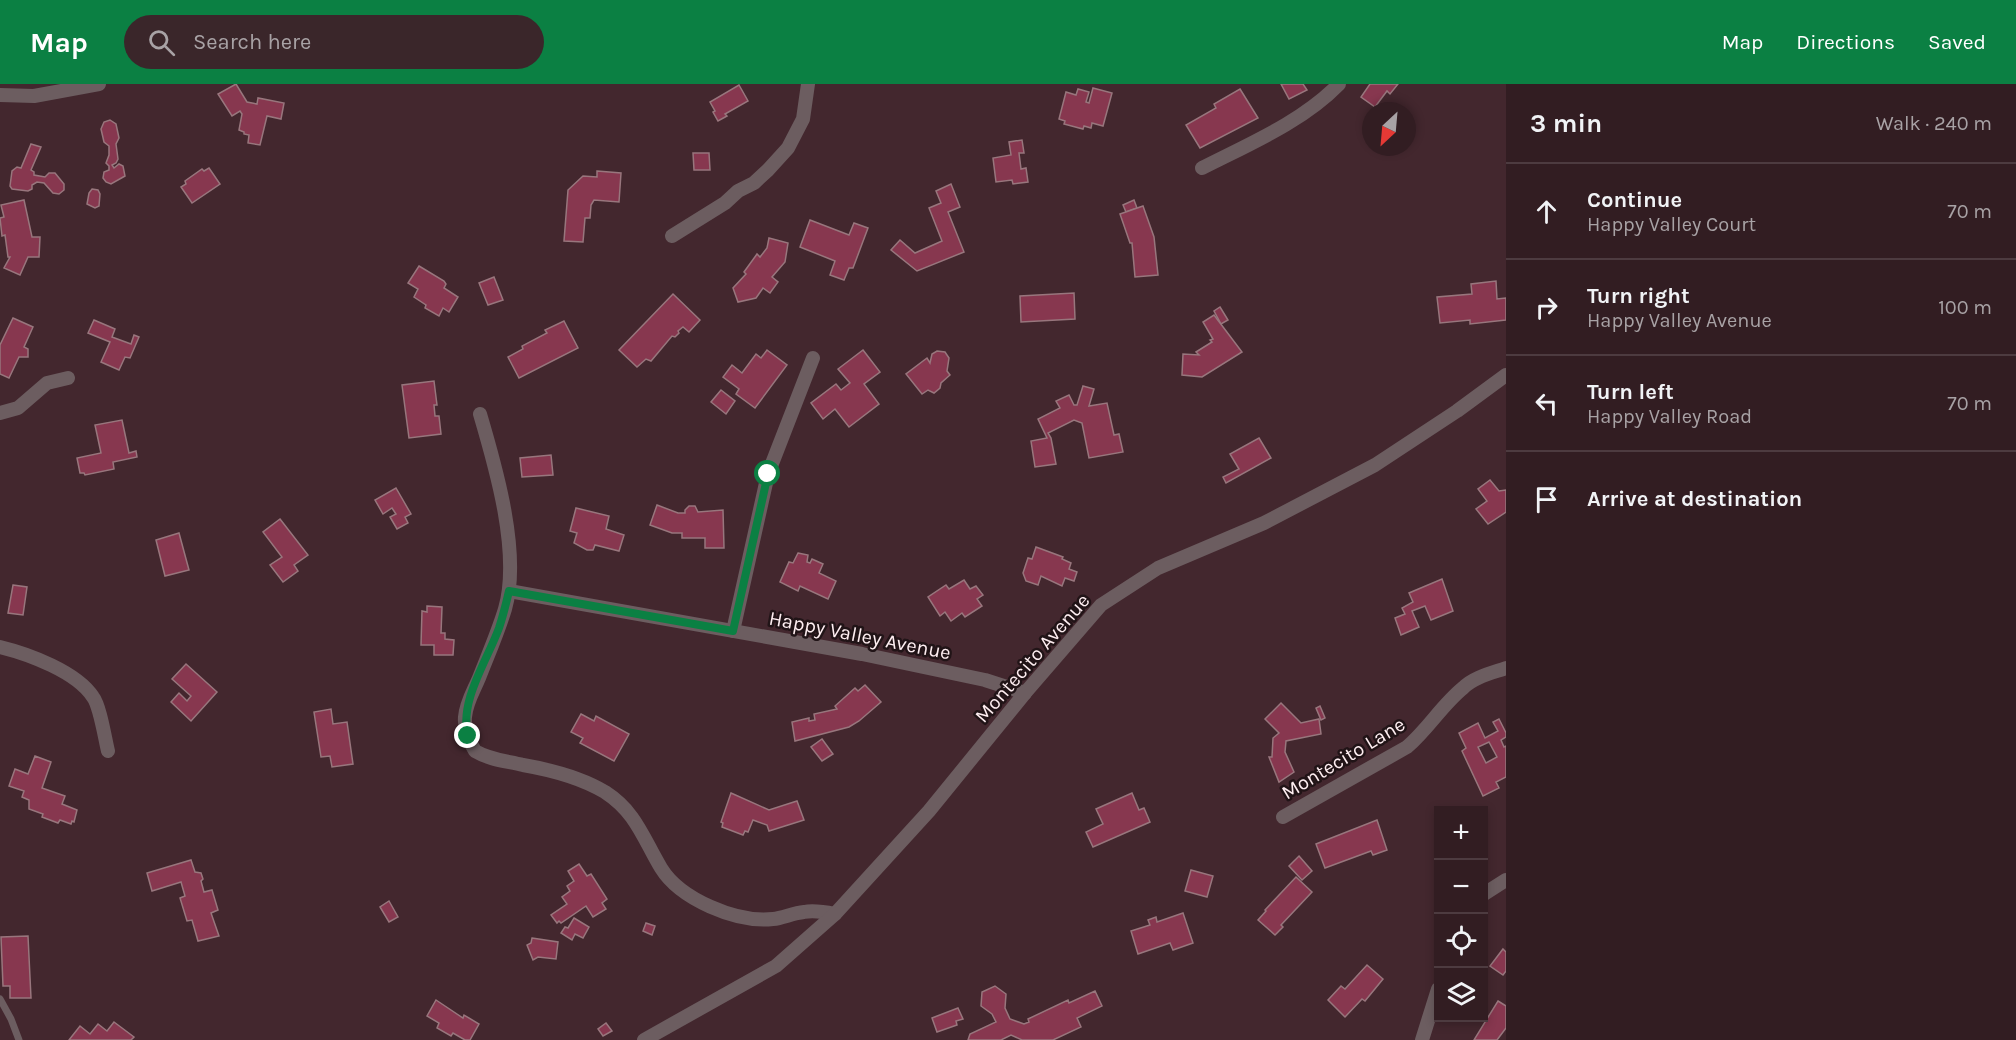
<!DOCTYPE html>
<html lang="en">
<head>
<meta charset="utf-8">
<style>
  :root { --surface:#321d22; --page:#3a262a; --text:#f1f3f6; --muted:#a8a2a5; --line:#4d3b40; --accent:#0b8043 }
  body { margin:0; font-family:Karla,sans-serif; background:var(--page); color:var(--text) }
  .controls { position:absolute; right:18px; bottom:18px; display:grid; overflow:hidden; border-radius:0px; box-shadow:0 3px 9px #0003 }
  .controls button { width:54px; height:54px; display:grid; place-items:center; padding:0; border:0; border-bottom:2px solid var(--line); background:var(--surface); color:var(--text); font:30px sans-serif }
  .compass { position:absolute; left:1362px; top:18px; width:54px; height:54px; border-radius:50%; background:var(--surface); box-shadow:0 3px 9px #0003; rotate:206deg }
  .stop { position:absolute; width:18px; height:18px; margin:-14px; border:4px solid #0b8043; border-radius:50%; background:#fff }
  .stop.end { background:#0b8043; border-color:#fff; box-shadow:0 2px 6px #0008 }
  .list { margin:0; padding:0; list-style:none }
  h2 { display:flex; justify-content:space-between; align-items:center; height:78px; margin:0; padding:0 24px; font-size:26px }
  h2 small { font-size:20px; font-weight:400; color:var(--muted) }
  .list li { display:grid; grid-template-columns:39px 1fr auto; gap:18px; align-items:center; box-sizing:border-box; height:96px; padding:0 24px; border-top:2px solid var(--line) }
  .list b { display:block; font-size:22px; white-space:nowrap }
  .list p { margin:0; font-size:20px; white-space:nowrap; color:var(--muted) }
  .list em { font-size:20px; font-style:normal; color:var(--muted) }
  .icon { flex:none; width:33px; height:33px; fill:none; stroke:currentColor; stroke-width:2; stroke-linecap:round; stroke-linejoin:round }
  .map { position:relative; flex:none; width:1506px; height:956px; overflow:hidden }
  header { display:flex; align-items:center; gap:36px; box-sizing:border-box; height:84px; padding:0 30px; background:var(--accent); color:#fff }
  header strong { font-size:28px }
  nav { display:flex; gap:33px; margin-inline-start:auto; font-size:21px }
  .search { width:420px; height:54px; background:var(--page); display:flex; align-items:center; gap:15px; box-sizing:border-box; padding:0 21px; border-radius:33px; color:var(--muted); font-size:22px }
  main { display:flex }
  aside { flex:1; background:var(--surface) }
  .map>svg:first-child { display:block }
  .building { fill:#87374f; stroke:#98767d; stroke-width:1.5; fill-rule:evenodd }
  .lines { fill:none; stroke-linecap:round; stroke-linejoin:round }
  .lane { stroke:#6c5d60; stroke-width:7 }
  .street { stroke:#6c5d60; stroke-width:14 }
  .route { stroke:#0b8043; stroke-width:8 }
  .labels { text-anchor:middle; stroke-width:5; stroke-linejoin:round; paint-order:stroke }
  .street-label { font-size:20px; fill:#feeef1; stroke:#211417 }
</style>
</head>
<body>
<header>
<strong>Map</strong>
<div class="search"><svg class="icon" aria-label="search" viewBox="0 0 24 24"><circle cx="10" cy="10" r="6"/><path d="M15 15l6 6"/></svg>Search here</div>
<nav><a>Map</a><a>Directions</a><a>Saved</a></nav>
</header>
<main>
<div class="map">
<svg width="1506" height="956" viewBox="0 0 1506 956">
  <rect width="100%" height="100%" fill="#43272e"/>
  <!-- building -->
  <g class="building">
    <polygon points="236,0 247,18 257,20 258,14 284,19 281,35 267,32 260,61 248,59 249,51 244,50 244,48 239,46 242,30 240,27 232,32 218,10"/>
    <polygon points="1281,0 1303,0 1307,6 1289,15"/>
    <polygon points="1370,0 1398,0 1390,10 1387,7 1375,23 1361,13"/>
    <polygon points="739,1 748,17 725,30 727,32 718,37 713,28 715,27 710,18"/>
    <polygon points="1093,4 1112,9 1103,42 1092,39 1091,44 1084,42 1083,45 1064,40 1065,37 1059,35 1066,8 1076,11 1078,5 1089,8 1086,18 1089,19"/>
    <polygon points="1240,5 1258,34 1200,64 1186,41 1216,24 1214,20"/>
    <polygon points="110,36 116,40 119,54 116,60 118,75 116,79 112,81 114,84 119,80 123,82 125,92 111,100 106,98 103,94 104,88 109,86 109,82 106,79 109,71 109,62 104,58 101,45 104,38"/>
    <polygon points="1022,56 1024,69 1019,69 1021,85 1026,84 1028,98 1013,100 1012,96 996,98 993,74 1011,71 1009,58"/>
    <polygon points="31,60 41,63 31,86 34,88 34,91 45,93 49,89 55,89 64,100 64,106 59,110 53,109 44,99 37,98 32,101 32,105 28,107 12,105 10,102 12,87 17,83 21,84"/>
    <polygon points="693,69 709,69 710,86 694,86"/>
    <polygon points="209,84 220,100 192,119 181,103 186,100 185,97 202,85 204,87"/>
    <polygon points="597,87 621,89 619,118 594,116 591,121 590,134 585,134 583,158 564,157 568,106 583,92 597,93"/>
    <polygon points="951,100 960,123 948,128 964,168 917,187 891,166 900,156 915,169 942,157 929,124 941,119 936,107"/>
    <polygon points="92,105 98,106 100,110 99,122 95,124 87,120 89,109"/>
    <polygon points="24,116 32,153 40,153 39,173 28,173 20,191 4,184 10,173 8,173 5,151 2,152 0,134 4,133 1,121"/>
    <polygon points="1134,116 1137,124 1126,128 1123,121"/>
    <polygon points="1143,122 1154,153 1158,191 1135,193 1132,159 1130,159 1120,130"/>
    <polygon points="810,136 849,151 854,139 868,144 853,184 849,184 844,196 830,191 835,177 800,163"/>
    <polygon points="769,154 788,159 785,178 772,193 778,198 770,209 763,204 756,214 738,218 733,204 746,190 744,188 757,170 760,173 767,164"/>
    <polygon points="419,182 444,197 446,200 444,204 458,213 449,228 443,224 439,232 425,224 426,221 414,213 418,205 408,199"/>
    <polygon points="494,193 503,216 488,221 479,199"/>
    <polygon points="1496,197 1497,215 1506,214 1506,236 1470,240 1470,236 1440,239 1437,213 1472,210 1471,200"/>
    <polygon points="1074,209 1075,235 1021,238 1020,212"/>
    <polygon points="673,210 700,236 689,248 683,243 678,247 679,249 675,253 672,252 651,277 646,275 637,283 619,266"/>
    <polygon points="1220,223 1228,236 1221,240 1214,227"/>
    <polygon points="1214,231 1242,268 1202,293 1182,291 1183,270 1199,271 1196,268 1212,258 1210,256 1213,255 1203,238"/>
    <polygon points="13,234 33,243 24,263 28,265 28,273 19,273 9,294 0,290 0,261"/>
    <polygon points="94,236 115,245 112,253 131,260 134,251 139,253 130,274 125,273 119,286 101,278 110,258 88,249"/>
    <polygon points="564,237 578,264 519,294 508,273 523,265 522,262 547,249 545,246"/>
    <polygon points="767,266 787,281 755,324 736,310 739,305 723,293 732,281 742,289 756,270 761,274"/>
    <polygon points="863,266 880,288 864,300 879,320 849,343 835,325 823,335 811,319 836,300 841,306 850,299 838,285"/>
    <polygon points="937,267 945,268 949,274 947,287 950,291 941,299 940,304 934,309 928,306 922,310 906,290 927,274 930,279 932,270"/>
    <polygon points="434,297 437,321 434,321 435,332 439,332 441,350 409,354 402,301"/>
    <polygon points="1083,302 1094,305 1089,322 1107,319 1114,351 1119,350 1123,368 1089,374 1082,339 1074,336 1048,349 1051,354 1056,380 1035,383 1031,357 1047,354 1038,335 1060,324 1056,317 1069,311 1074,321 1077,321"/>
    <polygon points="721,306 735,317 726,330 711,318"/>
    <polygon points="122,336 129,369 136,367 137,373 113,378 114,385 85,391 84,389 80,389 77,374 101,369 95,341"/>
    <polygon points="1259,354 1271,374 1226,399 1223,393 1239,385 1230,370"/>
    <polygon points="551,371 553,391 522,393 520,374"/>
    <polygon points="1490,396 1499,407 1506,406 1506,428 1488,440 1476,425 1487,417 1478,405"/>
    <polygon points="396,404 411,430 405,433 408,439 397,445 390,433 396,430 392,424 383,430 375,416"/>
    <polygon points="657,421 678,429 685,429 685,426 689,422 695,422 698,428 723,426 724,464 705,464 705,454 682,454 682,449 672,449 650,441"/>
    <polygon points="576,424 609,432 606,445 624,451 619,467 595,461 593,466 587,466 574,459 577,449 570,447"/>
    <polygon points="280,435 308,471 294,481 298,487 283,498 270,481 282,473 263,448"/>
    <polygon points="179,449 189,486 165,492 156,456"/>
    <polygon points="1036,463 1063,473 1062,475 1071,479 1069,485 1077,488 1074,497 1065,494 1062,502 1041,492 1038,501 1026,497 1023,489 1028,474 1032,475"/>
    <polygon points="798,469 808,471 807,478 810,479 812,475 823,480 819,489 836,497 828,515 800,502 798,507 780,498 789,478 793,479"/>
    <polygon points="1442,495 1453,527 1431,536 1425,522 1412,527 1419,543 1401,551 1395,534 1405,530 1402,524 1413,518 1409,509"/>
    <polygon points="964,496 970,505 976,502 983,511 977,515 982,522 965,533 962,529 951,537 945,528 940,532 928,513 946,501 949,505"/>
    <polygon points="13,501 27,503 23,531 8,529"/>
    <polygon points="427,522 442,523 441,549 445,549 445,555 454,556 453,571 434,571 434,561 421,561 422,527 427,528"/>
    <polygon points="186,580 217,608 191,637 171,618 179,609 187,617 191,612 172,595"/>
    <polygon points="865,601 881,618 859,637 849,643 795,657 792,638 809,634 809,637 815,636 814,630 837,625 835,622 855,604 858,607"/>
    <polygon points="1281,619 1301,639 1319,635 1321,650 1286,657 1285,668 1294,688 1279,698 1269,673 1272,673 1273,654 1279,649 1265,635"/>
    <polygon points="1320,622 1325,634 1321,636 1316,624"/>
    <polygon points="331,625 333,640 347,638 353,680 332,683 330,672 321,673 314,628"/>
    <polygon points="581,630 594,637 596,632 629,650 614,677 580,659 583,654 571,648"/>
    <path d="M1499 635 1506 649V653L1501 656 1504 663 1506 662V693L1496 698 1499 704 1483 712 1462 667 1466 664 1459 649 1478 639 1485 654 1498 647 1493 638ZM1489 658 1497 673 1486 679 1478 663Z"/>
    <polygon points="822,655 833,670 822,677 811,663"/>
    <polygon points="35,672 51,678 42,704 65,712 62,720 77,726 74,738 72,737 71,740 60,736 58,739 42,733 43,730 29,725 29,716 22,713 24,707 9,702 15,685 28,690"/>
    <polygon points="731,709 769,726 797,717 804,736 769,747 767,741 753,736 748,748 745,747 743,751 722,743 723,739 721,738"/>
    <polygon points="1132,709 1139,726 1144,724 1150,738 1093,763 1086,748 1103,740 1096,725"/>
    <polygon points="1377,736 1387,766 1373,771 1371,767 1325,784 1316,760"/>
    <polygon points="1299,772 1312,787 1302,796 1289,782"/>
    <polygon points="191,776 195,788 201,789 203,795 201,797 204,808 212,806 218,826 211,829 219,852 198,857 192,836 187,837 180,814 185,812 181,798 152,807 147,789"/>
    <polygon points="579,780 587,792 591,790 607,815 602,819 606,825 593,833 586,822 561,839 559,837 557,839 551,831 567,820 562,813 570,807 567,802 574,797 568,787"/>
    <polygon points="1191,786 1213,792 1207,813 1185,807"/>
    <polygon points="1296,793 1312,808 1281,841 1283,843 1275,851 1258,836 1266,827 1265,826"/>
    <polygon points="389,817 398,833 389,838 380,823"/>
    <polygon points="1183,829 1193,859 1173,866 1170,859 1138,870 1131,847 1150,841 1148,836 1156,833 1157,838"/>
    <polygon points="574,834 589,843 583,854 575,850 572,856 561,849 565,843 568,844"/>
    <polygon points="646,839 655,842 652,851 643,847"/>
    <polygon points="28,852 31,914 10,914 10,902 3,902 1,853"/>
    <polygon points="532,854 558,858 556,875 538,873 533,876 527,861 531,859"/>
    <polygon points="1503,865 1506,868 1506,887 1503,891 1490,882"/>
    <polygon points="1367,881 1383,895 1365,917 1362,915 1345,933 1328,916 1341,902 1345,905"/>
    <polygon points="995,902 1006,910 1005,924 1010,935 1024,940 1029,938 1028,935 1068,916 1069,919 1095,907 1102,922 1077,934 1081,943 1053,956 1022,956 1011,951 1001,956 968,956 970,950 996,938 992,930 981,922 982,908"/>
    <polygon points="436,916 463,934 464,931 479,940 470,956 465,956 453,949 451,952 437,944 439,939 427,932"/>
    <polygon points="1498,917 1506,922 1506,944 1497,956 1474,956"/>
    <polygon points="958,924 963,935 956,937 957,941 937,948 932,934"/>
    <polygon points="114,938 134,953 131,956 69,956 80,942 90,950 98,940 107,947"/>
    <polygon points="606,939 612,947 603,952 598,945"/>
  </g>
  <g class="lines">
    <!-- lane -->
    <polyline class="lane" points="0,915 11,935 19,956"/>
    <!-- street -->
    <g class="street">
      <polyline points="0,11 34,12 99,0"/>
      <path d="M1202 84C1249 60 1302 38 1339 0"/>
      <polyline points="672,152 725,119 738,107 754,99 768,86 788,64 803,35 808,0"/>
      <polyline points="0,329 18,324 47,299 68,294"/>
      <path d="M480 330C496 384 521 470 505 525 498 548 488 571 479 594 474 606 466 619 465 633 464 645 469 657 475 667 490 676 507 677 523 681 552 686 580 693 605 708 636 728 643 754 661 784 680 815 736 839 773 835 783 834 793 829 804 828 814 826 825 828 835 830"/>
      <polyline points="509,507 862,570 985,596 1025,609"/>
      <polyline points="733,547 768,390 813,274"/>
      <path d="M0 563C29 570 77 588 93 613 100 622 105 655 108 667"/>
      <path d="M1283 733 1407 663C1428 645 1442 621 1463 604 1474 593 1492 589 1506 584"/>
      <polyline points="1484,810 1506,796"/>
      <polyline points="644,956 776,882 835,830 929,727 1025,609 1101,521 1158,484 1264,439 1375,381 1457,327 1506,291"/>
      <polyline points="1422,956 1438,905"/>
    </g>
  </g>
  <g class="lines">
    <!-- route -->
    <path class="route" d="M468 652C459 617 487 577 499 544 503 532 506 520 509 507L733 547 768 390"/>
  </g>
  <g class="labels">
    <!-- street labels -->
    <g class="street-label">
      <text transform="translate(860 551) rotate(11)" y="7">Happy Valley Avenue</text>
      <text transform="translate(1032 574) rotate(-49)" y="7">Montecito Avenue</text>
      <text transform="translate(1343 674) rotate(-31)" y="7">Montecito Lane</text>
    </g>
  </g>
</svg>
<div class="controls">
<button>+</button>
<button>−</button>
<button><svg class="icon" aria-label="locate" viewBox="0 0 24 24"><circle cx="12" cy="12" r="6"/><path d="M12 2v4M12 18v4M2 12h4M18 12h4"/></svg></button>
<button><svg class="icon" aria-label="layers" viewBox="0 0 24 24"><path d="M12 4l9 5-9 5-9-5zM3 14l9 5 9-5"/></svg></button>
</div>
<svg class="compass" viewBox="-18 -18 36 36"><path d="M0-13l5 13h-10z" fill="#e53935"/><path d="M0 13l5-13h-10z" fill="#a8a2a5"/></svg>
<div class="stop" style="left:768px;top:390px"></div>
<div class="stop end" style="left:468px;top:652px"></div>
</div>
<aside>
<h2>3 min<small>Walk · 240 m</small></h2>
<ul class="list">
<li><svg class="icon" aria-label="ahead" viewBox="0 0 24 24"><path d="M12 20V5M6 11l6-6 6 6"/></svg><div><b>Continue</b><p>Happy Valley Court</p></div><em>70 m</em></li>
<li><svg class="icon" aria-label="right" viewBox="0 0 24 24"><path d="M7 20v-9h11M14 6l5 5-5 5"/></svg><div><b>Turn right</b><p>Happy Valley Avenue</p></div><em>100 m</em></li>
<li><svg class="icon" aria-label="left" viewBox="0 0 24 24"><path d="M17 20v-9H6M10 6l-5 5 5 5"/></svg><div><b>Turn left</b><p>Happy Valley Road</p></div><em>70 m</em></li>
<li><svg class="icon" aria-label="arrive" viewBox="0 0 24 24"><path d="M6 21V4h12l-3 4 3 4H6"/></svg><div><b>Arrive at destination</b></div></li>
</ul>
</aside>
</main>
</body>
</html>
